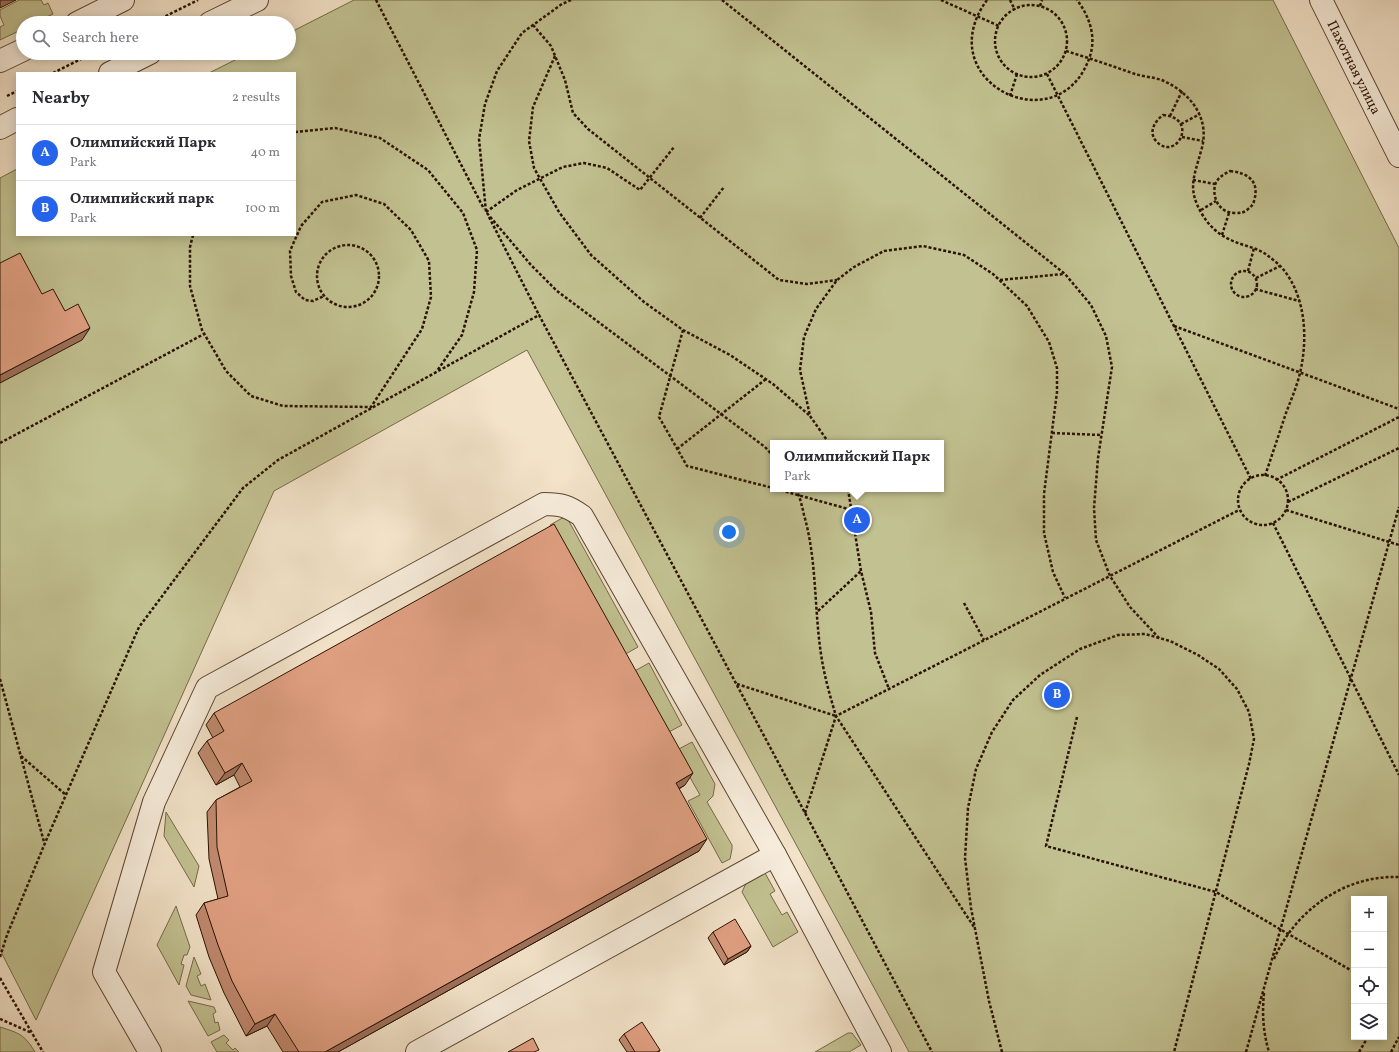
<!DOCTYPE html>
<html lang="en">
<head>
<meta charset="utf-8">
<style>
  :root { --surface:#fff; --page:#f7f7f7; --text:#2b2b33; --muted:#7c7c81; --line:#e1e1e2; --accent:#2563eb }
  body { margin:0; font-family:Vollkorn,serif; background:var(--page); color:var(--text) }
  .controls { position:absolute; right:12px; bottom:12px; display:grid; overflow:hidden; border-radius:0px; box-shadow:0 2px 10px #0003 }
  .controls button { width:36px; height:36px; display:grid; place-items:center; padding:0; border:0; border-bottom:1px solid var(--line); background:var(--surface); color:var(--text); font:20px sans-serif }
  .you { position:absolute; left:729px; top:532px; width:14px; height:14px; margin:-10px; border:3px solid #fff; border-radius:50%; background:#1a73e8; box-shadow:0 0 0 6px #1a73e833 }
  .badge { display:grid; place-items:center; width:26px; height:26px; border-radius:50%; background:var(--accent); color:#fff; font-size:13px; font-weight:700 }
  .pin { position:absolute; translate:-50% -50%; border:2px solid #fff; box-shadow:0 1px 4px #0006 }
  .popup { position:absolute; left:770px; top:440px; width:174px; height:52px; box-sizing:border-box; display:grid; place-content:center; border-radius:0px; background:var(--surface); filter:drop-shadow(0 1px 3px #0005); font-size:13px; white-space:nowrap; color:var(--muted) }
  .popup b { font-size:15px; color:var(--text) }
  .popup::after { content:''; position:absolute; left:50%; top:100%; margin-left:-8px; border:8px solid transparent; border-top-color:var(--surface) }
  .list { margin:0; padding:0; list-style:none }
  h2 { display:flex; justify-content:space-between; align-items:center; height:52px; margin:0; padding:0 16px; font-size:17px }
  h2 small { font-size:13px; font-weight:400; color:var(--muted) }
  .list li { display:grid; grid-template-columns:26px 1fr auto; gap:12px; align-items:center; box-sizing:border-box; height:56px; padding:0 16px; border-top:1px solid var(--line) }
  .list b { display:block; font-size:15px; white-space:nowrap }
  .list p { margin:0; font-size:13px; white-space:nowrap; color:var(--muted) }
  .list em { font-size:13px; font-style:normal; color:var(--muted) }
  .icon { flex:none; width:22px; height:22px; fill:none; stroke:currentColor; stroke-width:2; stroke-linecap:round; stroke-linejoin:round }
  .map { position:relative; flex:none; width:1399px; height:1052px; overflow:hidden }
  .search { position:absolute; background:var(--surface); box-shadow:0 2px 10px #0003; left:16px; top:16px; width:280px; height:44px; display:flex; align-items:center; gap:10px; box-sizing:border-box; padding:0 14px; border-radius:22px; color:var(--muted); font-size:15px }
  .panel { position:absolute; background:var(--surface); box-shadow:0 2px 10px #0003; left:16px; top:72px; width:280px; height:164px; border-radius:0px }
  .map>svg:first-child { display:block }
  .green { fill:#c2c191; stroke:#766a48; fill-rule:evenodd }
  .lines { fill:none; stroke-linecap:round; stroke-linejoin:round }
  .minor-casing { stroke:#5d4632; stroke-width:24 }
  .path { stroke:#2b1200; stroke-width:2.5; stroke-dasharray:3 2; stroke-linecap:butt }
  .minor { stroke:#f7eddc; stroke-width:22 }
  .wall { fill:#c18a70; stroke:#2b1200 }
  .shaded-wall { fill:#9d705b; stroke:#2b1200 }
  .building { fill:#e0a082; stroke:#2b1200 }
  .labels { text-anchor:middle; stroke-width:3; stroke-linejoin:round; paint-order:stroke }
  .street-label { font-size:14px; fill:#2b1200; stroke:#f7eddc }
</style>
</head>
<body>
<div class="map">
<svg width="1399" height="1052" viewBox="0 0 1399 1052">
  <rect width="100%" height="100%" fill="#f3e3c9"/>
  <filter id="stains"><feTurbulence type="fractalNoise" baseFrequency=".005" numOctaves="4"/><feColorMatrix values="0 0 0 0 .2 0 0 0 0 .09 0 0 0 0 .02 0 0 0 .5 -.17"/></filter>
  <radialGradient id="worn" r=".72"><stop offset=".6" stop-color="#630" stop-opacity="0"/><stop offset="1" stop-color="#630" stop-opacity=".3"/></radialGradient>
  <!-- green -->
  <g class="green">
    <polygon points="19,0 41,0 44,5 48,3 53,14 34,23 23,23 23,29 0,40 0,27 4,25 0,16 0,10"/>
    <path d="M354 0H1273L1399 248V1052H909L527 350 274 491 36 1020 0 950V178L17 169V235H295V73H209L249 53H289V33ZM773 443H941V489H773ZM1354 899H1384V1037H1354Z"/>
    <polygon points="566,516 638,647 622,656 550,525"/>
    <polygon points="649,663 682,725 665,734 631,673"/>
    <polygon points="692,742 715,784 713,796 707,802 732,845 732,849 730,859 722,863 688,801 700,795 675,751"/>
    <polygon points="166,812 199,866 194,887 164,836"/>
    <polygon points="761,873 765,873 775,891 770,894 782,915 787,912 798,932 773,947 742,892 748,879"/>
    <polygon points="176,906 190,947 187,955 184,955 181,964 184,965 179,985 157,945"/>
    <polygon points="194,957 201,974 197,976 201,986 205,984 211,1000 191,995 186,986"/>
    <polygon points="188,1001 214,1007 216,1012 213,1014 215,1023 218,1022 220,1030 208,1036"/>
    <path d="M0 1027C19 1033 24 1034 35 1052H0Z"/>
    <polygon points="848,1033 852,1033 861,1045 849,1052 815,1052"/>
    <polygon points="224,1035 229,1040 226,1043 233,1050 235,1048 239,1052 217,1052 211,1042"/>
  </g>
  <g class="lines">
    <defs>
      <g id="minor">
        <path id="s1" d="M1321 0 1399 156"/>
        <polyline points="77,23 123,0"/>
        <polyline points="210,23 257,0"/>
        <polyline points="0,61 23,50"/>
        <polyline points="110,73 150,53"/>
        <polyline points="0,128 17,119"/>
        <path d="M150 1052 104 972 154 802 207 688 544 504C561 504 568 506 582 516L775 855 880 1052"/>
        <polyline points="417,1052 775,855"/>
      </g>
    </defs>
    <!-- minor casing -->
    <use href="#minor" class="minor-casing"/>
    <!-- path -->
    <g class="path">
      <polyline points="376,0 484,209"/>
      <polyline points="571,0 562,4 522,33 497,71 485,104 479,139 486,212 531,265 557,291 765,447 773,456"/>
      <polyline points="722,0 1065,274 1091,305 1106,336 1112,367 1098,458 1094,508 1096,540 1110,576 1130,607 1159,638"/>
      <polyline points="941,0 999,26"/>
      <path d="M987 0C928 81 1057 145 1089 59 1097 38 1090 17 1077 0"/>
      <polyline points="1010,0 1015,10"/>
      <circle cx="1031" cy="41" r="36"/>
      <polyline points="1040,6 1042,0"/>
      <polyline points="152,23 198,0"/>
      <polyline points="533,25 551,46 565,80 573,113 588,129 779,280 807,284 837,280"/>
      <path d="M1066 51C1089 58 1112 66 1135 74 1144 77 1155 77 1164 81 1192 94 1211 120 1201 151 1194 177 1187 189 1202 214 1209 226 1219 235 1231 240 1243 246 1256 247 1267 255 1272 259 1279 264 1283 269 1306 297 1308 339 1300 373 1297 386 1291 400 1286 413 1279 434 1272 455 1265 476"/>
      <polyline points="555,56 533,107 529,141 534,168 559,212 591,255 644,302 683,330 730,355 773,384 809,415"/>
      <polyline points="53,73 93,53"/>
      <polyline points="1047,74 1251,479"/>
      <polyline points="7,96 17,91"/>
      <polyline points="1010,96 1017,74"/>
      <path d="M1163 115C1200 118 1176 163 1156 141 1148 132 1155 121 1163 115Z"/>
      <polyline points="1170,116 1182,91"/>
      <polyline points="1181,124 1200,114"/>
      <polyline points="295,132 335,128 380,138 428,170 463,213 477,250 474,292 462,335 437,371"/>
      <polyline points="1182,137 1203,141"/>
      <path d="M1230 171C1248 173 1260 181 1254 201 1253 206 1250 207 1247 210 1243 213 1240 213 1235 213 1220 213 1212 199 1215 185 1217 178 1224 174 1230 171Z"/>
      <polyline points="1193,180 1215,184"/>
      <polyline points="1201,210 1216,201"/>
      <polyline points="486,212 517,190 563,167 584,163 607,168 640,190 674,147"/>
      <polyline points="489,217 539,315"/>
      <polyline points="700,218 724,187"/>
      <polyline points="193,235 190,247 190,286 202,330 226,371 251,396 283,406 371,407 422,329 431,297 429,261 411,230 384,204 356,195 322,202 301,226 290,251 291,276 296,292 305,300 313,301 324,296"/>
      <polyline points="1222,235 1229,213"/>
      <circle cx="348" cy="276" r="31"/>
      <circle cx="1244" cy="284" r="13"/>
      <polyline points="1248,271 1254,248"/>
      <polyline points="1256,278 1280,266"/>
      <polyline points="1000,280 1064,274"/>
      <polyline points="1255,289 1299,301"/>
      <polyline points="1174,326 1399,409"/>
      <polyline points="683,330 659,417 687,466 773,488"/>
      <polyline points="1052,433 1101,435"/>
      <polyline points="0,443 204,334"/>
      <polyline points="829,443 810,416 800,370 804,337 816,309 837,280 854,267 884,251 923,246 964,255 993,274 1027,306 1049,342 1057,368 1057,392 1044,494 1044,533 1053,572 1065,598"/>
      <polyline points="677,449 766,379"/>
      <circle cx="1263" cy="500" r="25"/>
      <polyline points="1276,480 1399,417"/>
      <polyline points="776,489 852,510"/>
      <path d="M796 489C800 497 802 506 804 515 817 560 814 608 821 654 824 675 830 696 836 716L974 927"/>
      <polyline points="848,489 861,571 871,612 875,653 889,689"/>
      <polyline points="1288,502 1399,448"/>
      <polyline points="1286,510 1399,545"/>
      <polyline points="1273,523 1399,775"/>
      <polyline points="964,603 984,640"/>
      <polyline points="818,611 861,571"/>
      <polyline points="0,679 44,842"/>
      <polyline points="737,684 836,716"/>
      <polyline points="1077,717 1046,846 1216,892 1354,972"/>
      <polyline points="21,756 66,795"/>
      <polyline points="805,813 836,716 1239,510"/>
      <polyline points="0,957 7,935 45,843 139,627 243,488 278,460 539,315 770,747 932,1052"/>
      <path d="M1274 959C1295 911 1344 875 1399 877"/>
      <polyline points="0,978 43,1052"/>
      <polyline points="1384,989 1386,990"/>
      <path d="M1264 993C1262 1013 1263 1032 1269 1052"/>
      <polyline points="0,1019 32,1033"/>
      <polyline points="1002,1052 989,1001 971,908 965,858 968,808 976,769 992,732 1013,700 1040,675 1080,649 1118,635 1145,634 1170,641 1198,655 1219,669 1237,689 1249,712 1254,739 1249,764 1174,1052"/>
      <polyline points="1246,1052 1399,507"/>
      <polyline points="1359,1052 1368,1037"/>
      <polyline points="1391,1052 1399,1037"/>
    </g>
    <!-- minor -->
    <use href="#minor" class="minor"/>
  </g>
  <!-- wall -->
  <g class="wall">
    <polygon points="214,713 685,785 679,789 699,851 338,1052 283,1052 267,1026 246,1036 224,993 209,957 196,915 204,903 218,899 209,859 207,812 216,800 240,787 234,775 216,785 198,753 207,741 213,738 206,725"/>
    <polygon points="713,932 751,946 747,952 724,965 708,938"/>
    <polygon points="624,1034 660,1050 659,1052 627,1052 619,1040"/>
  </g>
  <!-- shaded-wall -->
  <g class="shaded-wall">
    <polygon points="0,0 16,0 0,8"/>
    <polygon points="90,328 82,340 0,383 0,375"/>
    <polygon points="242,763 234,775 216,785 225,773"/>
    <polygon points="693,773 685,785 668,795 676,783"/>
    <polygon points="707,839 699,851 338,1052 325,1052"/>
    <polygon points="751,946 747,952 724,965 728,959"/>
    <polygon points="275,1014 267,1026 246,1036 255,1024"/>
  </g>
  <!-- building -->
  <g class="building">
    <polygon points="20,253 42,294 53,289 65,311 78,304 90,328 0,375 0,263"/>
    <polygon points="554,524 693,773 676,783 707,839 325,1052 299,1052 275,1014 255,1024 232,981 218,945 204,903 228,896 217,847 216,800 252,781 242,763 225,773 207,741 224,731 214,713"/>
    <polygon points="735,919 751,946 728,959 713,932"/>
    <polygon points="642,1022 660,1050 657,1052 635,1052 624,1034"/>
    <polygon points="533,1038 539,1050 534,1052 508,1052"/>
  </g>
  <g class="labels">
    <!-- street labels -->
    <g class="street-label">
      <text dy="5" stroke="none"><textPath href="#s1" startOffset="75">Пахотная улица</textPath></text>
    </g>
  </g>
  <rect width="100%" height="100%" filter="url(#stains)"/>
  <rect width="100%" height="100%" fill="url(#worn)"/>
</svg>
<div class="controls">
<button>+</button>
<button>−</button>
<button><svg class="icon" aria-label="locate" viewBox="0 0 24 24"><circle cx="12" cy="12" r="6"/><path d="M12 2v4M12 18v4M2 12h4M18 12h4"/></svg></button>
<button><svg class="icon" aria-label="layers" viewBox="0 0 24 24"><path d="M12 4l9 5-9 5-9-5zM3 14l9 5 9-5"/></svg></button>
</div>
<div class="you"></div>
<div class="pin badge" style="left:857px;top:520px">A</div>
<div class="popup"><b>Олимпийский Парк</b>Park</div>
<div class="pin badge" style="left:1057px;top:695px">B</div>
<div class="search"><svg class="icon" aria-label="search" viewBox="0 0 24 24"><circle cx="10" cy="10" r="6"/><path d="M15 15l6 6"/></svg>Search here</div>
<section class="panel">
<h2>Nearby<small>2 results</small></h2>
<ul class="list">
<li><span class="badge">A</span><div><b>Олимпийский Парк</b><p>Park</p></div><em>40 m</em></li>
<li><span class="badge">B</span><div><b>Олимпийский парк</b><p>Park</p></div><em>100 m</em></li>
</ul>
</section>
</div>
</body>
</html>
